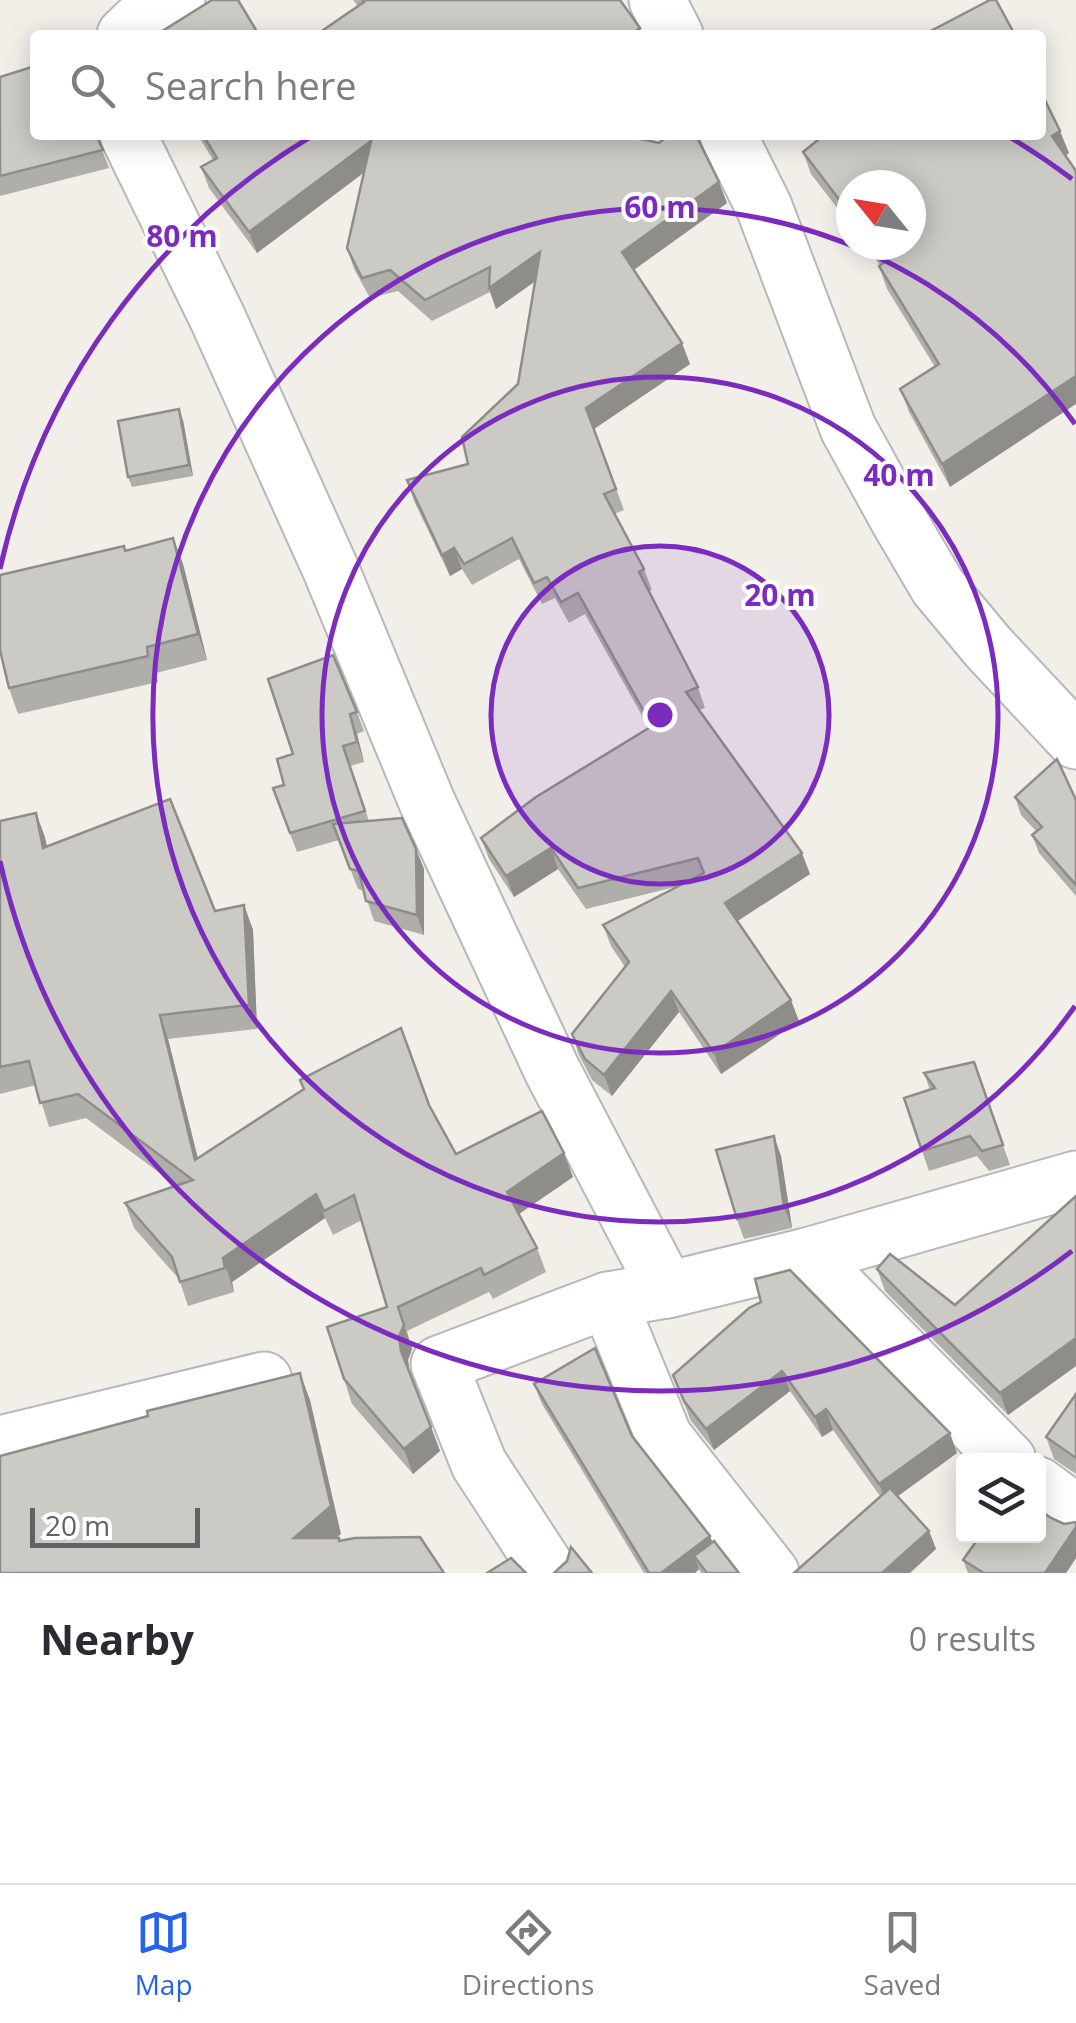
<!DOCTYPE html>
<html lang="en">
<head>
<meta charset="utf-8">
<style>
  :root { --surface:#fff; --page:#f7f7f7; --text:#2b2b33; --muted:#7c7c81; --line:#e1e1e2; --accent:#2563eb }
  body { margin:0; font-family:"Open Sans",sans-serif; background:var(--page); color:var(--text) }
  .controls { position:absolute; right:30px; bottom:30px; display:grid; overflow:hidden; border-radius:10px; box-shadow:0 5px 25px #0003 }
  .controls button { width:90px; height:90px; display:grid; place-items:center; padding:0; border:0; border-bottom:2px solid var(--line); background:var(--surface); color:var(--text); font:50px sans-serif }
  .compass { position:absolute; left:836px; top:170px; width:90px; height:90px; border-radius:50%; background:var(--surface); box-shadow:0 5px 25px #0003; rotate:300deg }
  .scale { position:absolute; left:30px; bottom:25px; width:170px; box-sizing:border-box; padding-left:10px; border:5px solid #5f6368; border-top:0; font-size:28px; line-height:35px; white-space:nowrap; color:#5f6368; -webkit-text-stroke:8px #fff; paint-order:stroke }
  .list { margin:0; padding:0; list-style:none }
  h2 { display:flex; justify-content:space-between; align-items:center; height:130px; margin:0; padding:0 40px; font-size:42px }
  h2 small { font-size:32px; font-weight:400; color:var(--muted) }
  .icon { flex:none; width:55px; height:55px; fill:none; stroke:currentColor; stroke-width:2; stroke-linecap:round; stroke-linejoin:round }
  .map { position:relative; flex:none; width:1076px; height:1573px; overflow:hidden }
  .search { position:absolute; background:var(--surface); box-shadow:0 5px 25px #0003; left:30px; right:30px; top:30px; height:110px; display:flex; align-items:center; gap:25px; box-sizing:border-box; padding:0 35px; border-radius:10px; color:var(--muted); font-size:38px }
  .sheet { height:310px; background:var(--surface) }
  nav { display:flex; justify-content:space-around; align-items:center; box-sizing:border-box; height:140px; border-top:2px solid var(--line); background:var(--surface); font-size:28px; color:var(--muted) }
  nav a { display:grid; justify-items:center; gap:5px }
  nav .on { color:var(--accent) }
  .map>svg:first-child { display:block }
  .lines { fill:none; stroke-linecap:round; stroke-linejoin:round }
  .minor-casing { stroke:#b5b8bc; stroke-width:59 }
  .minor { stroke:#fff; stroke-width:55 }
  .wall { fill:#afaea9 }
  .shaded-wall { fill:#8f8d8a }
  .building { fill:#cccac5; stroke:#8f8d8a; stroke-width:2.5 }
  .ring { fill:none; stroke:#7b2cbf; stroke-width:5 }
  .centre { fill:#7b2cbf; stroke:#fff; stroke-width:5 }
  .ring-label { font-size:30px; text-anchor:middle; font-weight:bold; fill:#7b2cbf; stroke:#fff; stroke-width:8; stroke-linejoin:round; paint-order:stroke }
</style>
</head>
<body>
<div class="map">
<svg width="1076" height="1573" viewBox="0 0 1076 1573">
  <rect width="100%" height="100%" fill="#f1efe8"/>
  <g class="lines">
    <defs>
      <g id="minor">
        <polyline points="657,0 675,35"/>
        <polyline points="125,35 144,17 177,0"/>
        <polyline points="128,135 217,317 331,570 427,802 552,1070 667,1290"/>
        <polyline points="728,135 764,207 848,428 898,519 938,587 988,647 1076,741"/>
        <polyline points="807,1256 1008,1460"/>
        <polyline points="608,1300 664,1437 771,1573"/>
        <polyline points="0,1444 264,1380"/>
        <polyline points="1038,1485 1076,1513"/>
        <polyline points="550,1573 479,1464 439,1364 608,1300 667,1290 807,1256 1076,1179"/>
      </g>
    </defs>
    <!-- minor casing -->
    <use href="#minor" class="minor-casing"/>
    <!-- minor -->
    <use href="#minor" class="minor"/>
  </g>
  <!-- wall -->
  <g class="wall">
    <polygon points="353,0 620,0 358,6"/>
    <polygon points="0,77 98,140 109,168 0,196"/>
    <polygon points="1041,84 1050,110 1069,153 1065,156 950,487 909,412 900,389 935,367 887,289 879,266 880,265 865,245 911,245 851,185 851,226 811,174 803,152 1041,135"/>
    <polygon points="198,135 622,135 727,203 634,270 690,364 594,429 624,510 614,514 644,569 652,590 649,591 698,687 705,708 699,710 810,874 737,921 799,1021 721,1074 679,1012 612,1096 592,1080 579,1055 572,1034 625,967 611,946 603,925 679,886 586,909 558,869 514,897 489,859 481,838 649,728 585,614 569,623 555,598 542,604 519,559 472,585 462,569 450,576 414,501 407,480 468,464 518,384 535,281 496,309 490,292 432,321 398,291 370,298 354,269 347,248 363,173 257,253 209,188 201,167 213,160"/>
    <polygon points="183,420 193,476 132,487 128,477"/>
    <polygon points="173,538 183,564 207,660 156,673 158,682 18,714 9,688 126,551"/>
    <polygon points="268,679 357,712 364,731 357,734 364,762 350,766 369,821 424,869 424,935 374,921 364,891 358,889 339,840 297,852 273,788 284,785 293,754"/>
    <polygon points="1015,797 1076,800 1076,896 1039,853 1032,835 1037,832 1021,815"/>
    <polygon points="36,813 47,846 215,911 244,905 253,930 257,1029 168,1039 198,1158 429,1105 456,1154 573,1177 519,1214 537,1248 546,1272 493,1299 489,1292 407,1331 412,1349 408,1360 410,1372 440,1451 413,1474 352,1404 344,1379 387,1307 362,1220 333,1235 325,1218 232,1282 234,1292 188,1306 179,1279 134,1228 125,1203 177,1186 86,1118 49,1127 36,1085 0,1094 0,821"/>
    <polygon points="974,1062 1010,1165 989,1171 977,1156 929,1171 904,1098 930,1090 924,1073"/>
    <polygon points="781,1156 792,1228 744,1239 737,1219"/>
    <polygon points="1076,1196 1076,1366 1008,1415 885,1291 877,1269 955,1305"/>
    <polygon points="749,1308 957,1453 898,1496 929,1531 936,1549 880,1496 833,1430 822,1437 790,1391 714,1450 691,1421 673,1375"/>
    <polygon points="534,1384 632,1436 713,1542 739,1573 701,1573 699,1569 695,1573 644,1573 542,1404"/>
    <polygon points="1076,1394 1076,1474 1054,1459 1046,1437"/>
    <polygon points="1076,1558 1066,1573 968,1573 963,1560"/>
  </g>
  <!-- shaded-wall -->
  <g class="shaded-wall">
    <polygon points="1060,131 1069,153 1061,159 1052,136"/>
    <polygon points="371,141 378,162 257,253 249,232"/>
    <polygon points="719,182 727,203 629,273 622,252"/>
    <polygon points="540,252 547,273 496,309 489,288"/>
    <polygon points="682,343 690,364 594,429 586,408"/>
    <polygon points="1076,376 1076,404 950,487 942,464"/>
    <polygon points="179,409 183,420 193,476 189,465"/>
    <polygon points="173,538 183,564 207,660 198,634"/>
    <polygon points="454,548 462,569 450,576 442,555"/>
    <polygon points="350,714 357,734 364,762 357,742"/>
    <polygon points="36,813 45,837 52,872 43,848"/>
    <polygon points="551,848 558,869 514,897 506,876"/>
    <polygon points="416,849 424,869 424,935 417,915"/>
    <polygon points="802,853 810,874 733,924 725,903"/>
    <polygon points="244,905 253,930 257,1029 249,1005"/>
    <polygon points="671,991 679,1012 612,1096 604,1075"/>
    <polygon points="791,1000 799,1021 721,1074 714,1053"/>
    <polygon points="160,1015 168,1039 204,1184 195,1160"/>
    <polygon points="774,1136 781,1156 792,1228 784,1207"/>
    <polygon points="564,1153 573,1177 516,1216 507,1192"/>
    <polygon points="316,1194 325,1218 232,1282 234,1292 223,1258"/>
    <polygon points="398,1307 412,1349 408,1360 410,1376 401,1351"/>
    <polygon points="1076,1338 1076,1366 1008,1415 1000,1393"/>
    <polygon points="782,1371 790,1391 714,1450 706,1429"/>
    <polygon points="300,1373 310,1400 341,1534 304,1565 294,1538"/>
    <polygon points="826,1409 833,1430 822,1437 815,1417"/>
    <polygon points="431,1427 440,1451 413,1474 404,1449"/>
    <polygon points="950,1433 957,1453 887,1504 879,1484"/>
    <polygon points="1076,1527 1076,1558 1066,1573 1045,1573"/>
    <polygon points="929,1531 936,1549 910,1573 882,1573"/>
    <polygon points="710,1536 718,1556 694,1556 699,1569 695,1573 661,1573"/>
  </g>
  <!-- building -->
  <g class="building">
    <polygon points="212,0 238,0 259,35 156,35"/>
    <polygon points="363,0 620,0 640,28 631,35 316,35 364,2"/>
    <polygon points="990,0 996,0 1015,35 923,35"/>
    <polygon points="35,66 35,135 96,135 103,150 0,176 0,77"/>
    <polygon points="1041,92 1060,131 1052,136 1076,171 1076,376 942,464 900,389 939,364 879,266 886,261 874,245 911,245 911,185 851,185 851,215 803,152 824,135 1041,135"/>
    <polygon points="203,135 622,135 659,143 669,135 696,135 719,182 622,252 682,343 586,408 616,489 604,494 644,569 639,572 698,687 686,692 802,853 725,903 791,1000 714,1053 671,991 604,1075 585,1059 572,1034 629,962 603,925 704,873 698,858 578,888 551,848 506,876 481,838 536,797 652,726 578,593 561,602 547,577 534,583 512,538 464,564 454,548 442,555 407,480 468,464 462,437 518,384 540,252 489,288 490,267 425,300 390,270 362,278 347,248 371,141 249,232 201,167 217,158"/>
    <polygon points="179,409 189,465 128,477 118,421"/>
    <polygon points="173,538 198,634 147,647 148,656 9,688 0,650 0,575 124,546 125,551"/>
    <polygon points="333,655 357,712 350,714 357,742 343,746 365,811 290,833 273,788 284,785 277,759 293,754 268,679"/>
    <polygon points="1057,759 1076,800 1076,885 1032,835 1042,827 1015,797"/>
    <polygon points="170,799 215,911 244,905 249,1005 160,1015 195,1160 304,1089 300,1080 401,1028 429,1105 456,1154 542,1111 564,1153 507,1192 537,1248 484,1275 481,1268 398,1307 404,1325 399,1336 401,1351 431,1427 404,1449 344,1379 327,1327 387,1307 354,1195 324,1211 316,1194 223,1258 225,1268 180,1282 172,1257 125,1203 193,1180 78,1094 40,1103 29,1061 0,1067 0,821 36,813 43,848"/>
    <polygon points="402,818 416,849 417,915 366,901 359,871 350,869 333,824"/>
    <polygon points="974,1062 1003,1145 982,1151 970,1136 922,1151 904,1098 935,1088 924,1073"/>
    <polygon points="774,1136 784,1207 737,1219 716,1150"/>
    <polygon points="1076,1196 1076,1338 1000,1393 877,1269 890,1254 955,1305"/>
    <polygon points="790,1270 950,1433 879,1484 826,1409 815,1417 782,1371 706,1429 684,1401 673,1375 749,1308 761,1302 755,1279"/>
    <polygon points="595,1348 632,1436 710,1536 661,1573 649,1573 534,1384"/>
    <polygon points="300,1373 331,1506 294,1538 339,1538 339,1541 355,1538 420,1537 444,1573 0,1573 0,1456 148,1416 147,1411"/>
    <polygon points="1076,1394 1076,1458 1046,1437"/>
    <polygon points="890,1488 929,1531 882,1573 794,1573"/>
    <polygon points="1038,1509 1051,1518 1064,1524 1076,1522 1076,1527 1045,1573 984,1573 963,1560 980,1536 1038,1536"/>
    <polygon points="714,1541 739,1573 707,1573 694,1556"/>
    <polygon points="571,1547 592,1573 554,1573 567,1561"/>
    <polygon points="511,1558 526,1573 487,1573"/>
  </g>
  <!-- distance rings -->
  <circle cx="660" cy="715" r="169" fill="#7b2cbf" fill-opacity=".12"/>
  <g class="ring">
    <circle cx="660" cy="715" r="169"/>
    <circle cx="660" cy="715" r="338"/>
    <path d="M1075 1006A507 507 0 1 1 1075 424"/>
    <path d="M1072 1251A676 676 0 0 1 0 861M0 569A676 676 0 0 1 312 136M1008 136A676 676 0 0 1 1072 179"/>
  </g>
  <circle cx="660" cy="715" r="15" class="centre"/>
  <g class="ring-label">
    <text x="660" y="218">60 m</text>
    <text x="182" y="247">80 m</text>
    <text x="899" y="486">40 m</text>
    <text x="780" y="606">20 m</text>
  </g>
</svg>
<div class="controls">
<button><svg class="icon" aria-label="layers" viewBox="0 0 24 24"><path d="M12 4l9 5-9 5-9-5zM3 14l9 5 9-5"/></svg></button>
</div>
<svg class="compass" viewBox="-18 -18 36 36"><path d="M0-13l5 13h-10z" fill="#e53935"/><path d="M0 13l5-13h-10z" fill="#7c7c81"/></svg>
<div class="scale">20 m</div>
<div class="search"><svg class="icon" aria-label="search" viewBox="0 0 24 24"><circle cx="10" cy="10" r="6"/><path d="M15 15l6 6"/></svg>Search here</div>
</div>
<section class="sheet">
<h2>Nearby<small>0 results</small></h2>
<ul class="list">
</ul>
</section>
<nav>
<a class="on"><svg class="icon" aria-label="map" viewBox="0 0 24 24"><path d="M3 6l6-2 6 2 6-2v14l-6 2-6-2-6 2zM9 4v14M15 6v14"/></svg>Map</a>
<a><svg class="icon" aria-label="directions" viewBox="0 0 24 24"><path d="M12 3l9 9-9 9-9-9zM9 14v-3h6M13 9l2 2-2 2"/></svg>Directions</a>
<a><svg class="icon" aria-label="saved" viewBox="0 0 24 24"><path d="M7 4h10v16l-5-4-5 4z"/></svg>Saved</a>
</nav>
</body>
</html>
